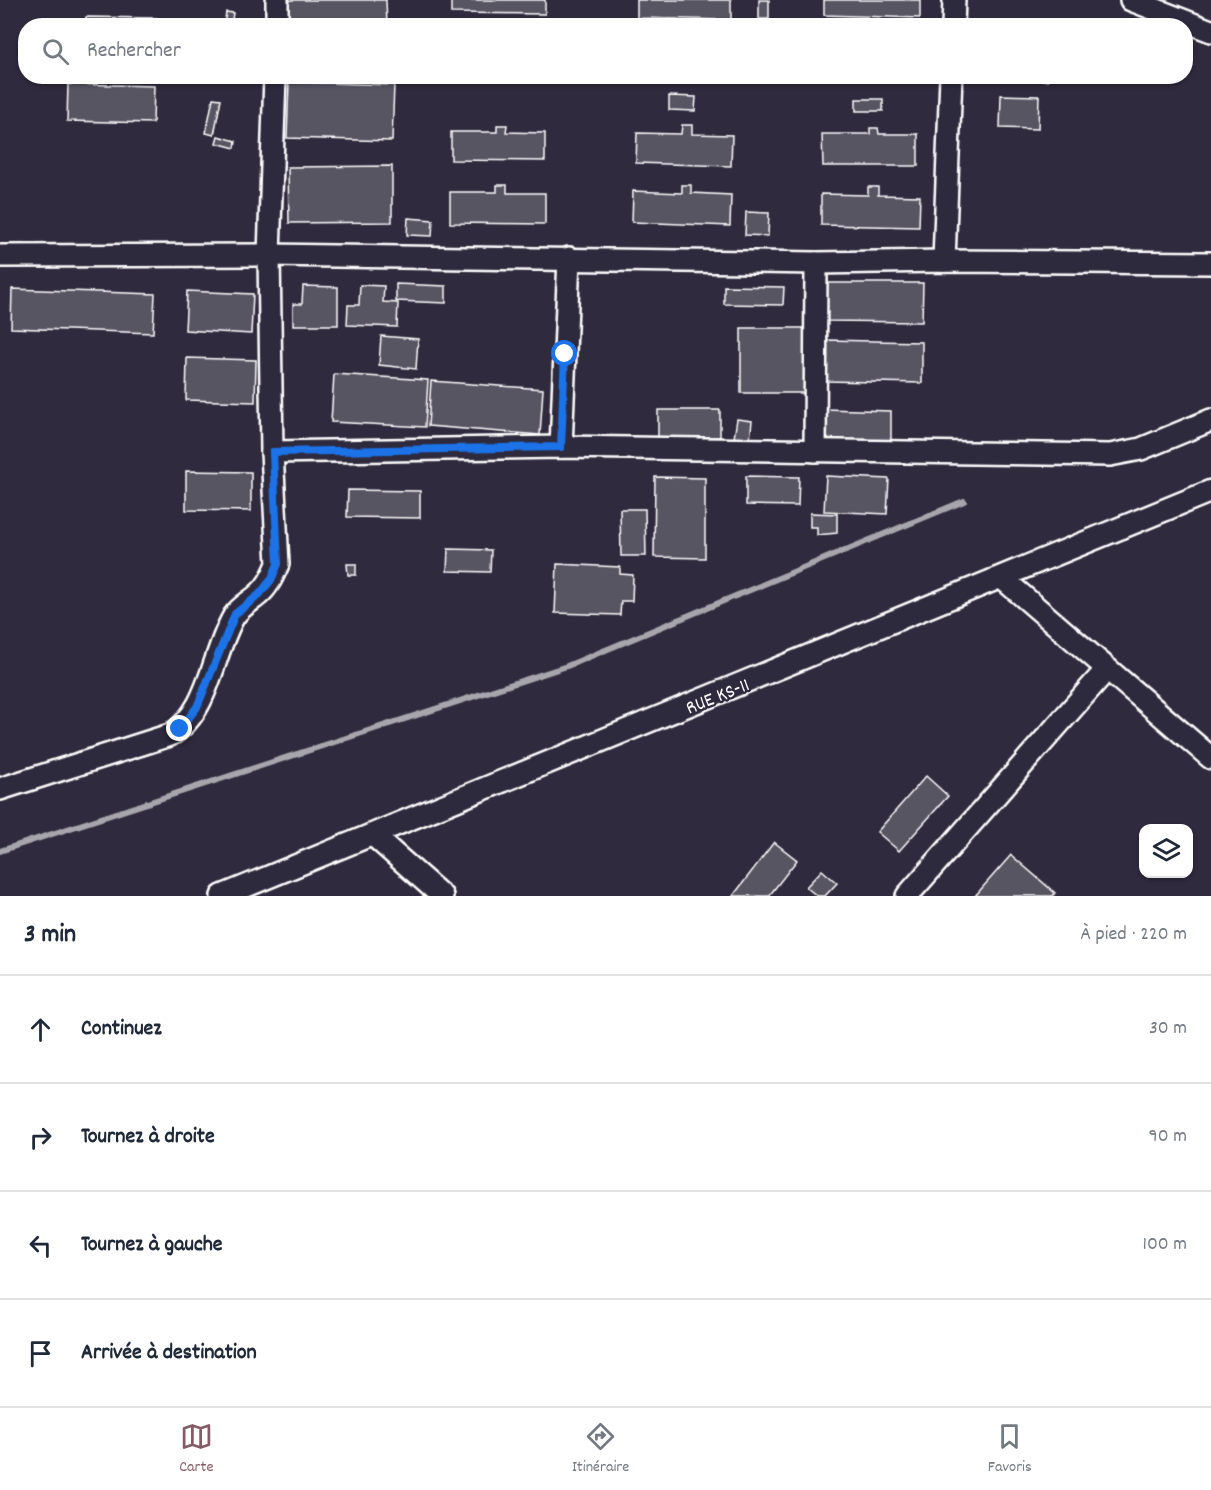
<!DOCTYPE html>
<html lang="fr">
<head>
<meta charset="utf-8">
<style>
  :root { --surface:#fff; --page:#f6f6f7; --text:#1f2937; --muted:#747a83; --line:#e0e1e3; --accent:#845c67 }
  body { margin:0; font-family:Dekko,sans-serif; background:var(--page); color:var(--text) }
  .controls { position:absolute; right:18px; bottom:18px; display:grid; overflow:hidden; border-radius:12px; box-shadow:0 2px 4px #0004 }
  .controls button { width:54px; height:54px; display:grid; place-items:center; padding:0; border:0; border-bottom:2px solid var(--line); background:var(--surface); color:var(--text); font:30px sans-serif }
  .stop { position:absolute; width:18px; height:18px; margin:-14px; border:4px solid #1a73e8; border-radius:50%; background:#fff }
  .stop.end { background:#1a73e8; border-color:#fff; box-shadow:0 2px 6px #0008 }
  .list { margin:0; padding:0; list-style:none }
  h2 { display:flex; justify-content:space-between; align-items:center; height:78px; margin:0; padding:0 24px; font-size:26px }
  h2 small { font-size:20px; font-weight:400; color:var(--muted) }
  .list li { display:grid; grid-template-columns:39px 1fr auto; gap:18px; align-items:center; box-sizing:border-box; height:108px; padding:0 24px; border-top:2px solid var(--line) }
  .list b { display:block; font-size:22px; white-space:nowrap }
  .list em { font-size:20px; font-style:normal; color:var(--muted) }
  .icon { flex:none; width:33px; height:33px; fill:none; stroke:currentColor; stroke-width:2; stroke-linecap:round; stroke-linejoin:round }
  .map { position:relative; flex:none; width:1211px; height:896px; overflow:hidden }
  .search { position:absolute; background:var(--surface); box-shadow:0 2px 4px #0004; left:18px; right:18px; top:18px; height:66px; display:flex; align-items:center; gap:15px; box-sizing:border-box; padding:0 21px; border-radius:24px; color:var(--muted); font-size:22px }
  .sheet { height:510px; background:var(--surface) }
  nav { display:flex; justify-content:space-around; align-items:center; box-sizing:border-box; height:84px; border-top:2px solid var(--line); background:var(--surface); font-size:16px; color:var(--muted) }
  nav a { display:grid; justify-items:center; gap:3px }
  nav .on { color:var(--accent) }
  .map>svg:first-child { display:block }
  .lines { fill:none; stroke-linecap:round; stroke-linejoin:round }
  .stream { stroke:#a7a6ad; stroke-width:6 }
  .building { fill:#595564; stroke:#fff; stroke-width:1.5 }
  .minor-casing { stroke:#fff; stroke-width:26 }
  .minor { stroke:#2f2a3d; stroke-width:21 }
  .route { stroke:#1a73e8; stroke-width:8 }
  .labels { text-anchor:middle; stroke-width:4.5; stroke-linejoin:round; paint-order:stroke }
  .street-label { font-size:20px; fill:#fff; stroke:#2f2a3d }
</style>
</head>
<body>
<div class="map">
<svg width="1211" height="896" viewBox="0 0 1211 896">
  <rect width="100%" height="100%" fill="#2f2a3d"/>
  <filter id="ink" filterUnits="userSpaceOnUse"><feTurbulence type="fractalNoise" baseFrequency=".0167" numOctaves="2"/><feDisplacementMap in="SourceGraphic" scale="12" xChannelSelector="R" yChannelSelector="G"/><feConvolveMatrix kernelMatrix="1 2 1 2 8 2 1 2 1" color-interpolation-filters="sRGB"/></filter>
  <g filter="url(#ink)">
    <g class="lines">
      <!-- stream -->
      <polyline class="stream" points="0,851 567,666 964,501"/>
    </g>
    <!-- building -->
    <g class="building">
      <polygon points="287,0 386,0 387,26 288,26"/>
      <polygon points="451,0 545,0 545,14 451,13"/>
      <polygon points="637,0 731,0 731,20 637,18"/>
      <rect x="759" y="0" width="10" height="19"/>
      <polygon points="824,0 920,0 920,18 824,15"/>
      <polygon points="226,12 233,13 231,26 224,26"/>
      <polygon points="86,17 157,18 157,26 86,26"/>
      <polygon points="1021,76 1049,76 1048,81"/>
      <polygon points="289,82 394,85 392,141 287,138"/>
      <polygon points="68,84 154,86 153,123 67,121"/>
      <polygon points="1001,95 1039,96 1038,129 1000,128"/>
      <polygon points="669,96 696,97 695,111 669,110"/>
      <polygon points="213,98 221,99 214,135 206,133"/>
      <rect x="856" y="99" width="27" height="12"/>
      <polygon points="497,125 507,125 506,132 545,133 545,161 451,160 451,132 497,132"/>
      <polygon points="682,125 692,125 692,134 732,135 731,166 636,163 637,133 681,134"/>
      <polygon points="870,128 878,128 879,134 918,134 918,166 823,166 822,134 870,134"/>
      <polygon points="218,136 236,141 235,148 216,143"/>
      <polygon points="392,166 392,222 289,223 288,167"/>
      <polygon points="497,185 507,185 507,193 545,193 545,224 450,223 450,192 497,192"/>
      <polygon points="682,185 691,185 691,193 731,195 730,226 632,222 633,191 682,193"/>
      <polygon points="868,187 878,187 878,195 920,196 919,227 821,225 821,194 868,195"/>
      <polygon points="746,212 769,213 768,236 745,235"/>
      <polygon points="408,218 433,220 432,236 407,235"/>
      <polygon points="824,283 923,283 922,322 824,321"/>
      <polygon points="396,284 446,286 446,303 396,301"/>
      <polygon points="360,285 384,286 383,302 398,303 397,327 347,325 348,305 359,305"/>
      <polygon points="303,286 338,287 338,325 293,325 293,304 302,304"/>
      <polygon points="724,286 784,287 783,305 724,304"/>
      <polygon points="12,289 155,294 153,333 11,328"/>
      <polygon points="187,291 253,294 251,334 185,330"/>
      <rect x="741" y="328" width="68" height="65"/>
      <polygon points="381,336 418,339 416,369 379,365"/>
      <polygon points="825,340 922,342 922,383 825,381"/>
      <polygon points="187,358 256,360 255,402 186,400"/>
      <polygon points="334,374 428,380 425,427 331,422"/>
      <polygon points="431,381 543,389 540,435 428,426"/>
      <polygon points="824,409 891,411 891,441 823,439"/>
      <rect x="658" y="410" width="62" height="27"/>
      <polygon points="737,419 752,421 750,440 734,438"/>
      <polygon points="186,471 251,472 251,511 186,510"/>
      <polygon points="746,476 799,477 798,506 746,505"/>
      <polygon points="826,476 889,479 887,514 824,511"/>
      <polygon points="655,477 705,478 705,558 654,557"/>
      <polygon points="348,490 420,491 420,518 347,517"/>
      <polygon points="620,509 645,509 646,556 621,556"/>
      <polygon points="810,513 837,514 837,533 817,535 817,527 810,527"/>
      <polygon points="448,549 491,550 490,572 447,571"/>
      <polygon points="347,564 356,564 356,575 348,575"/>
      <polygon points="557,564 620,567 620,574 633,575 632,601 621,601 620,615 555,613"/>
      <polygon points="926,776 948,796 899,851 877,832"/>
      <polygon points="774,842 797,860 769,896 733,896"/>
      <polygon points="1011,855 1055,893 1053,896 975,896"/>
      <polygon points="822,870 837,883 825,896 817,896 806,887"/>
    </g>
    <g class="lines">
      <defs>
        <g id="minor">
          <polyline points="1131,0 1211,31"/>
          <polyline points="277,26 277,0"/>
          <polyline points="953,26 954,0"/>
          <polyline points="0,256 269,255 816,263 944,261 1211,263"/>
          <polyline points="944,261 951,76"/>
          <polyline points="561,447 569,258"/>
          <polyline points="815,451 816,263"/>
          <polyline points="272,452 561,447 1110,455 1141,449 1211,420"/>
          <polyline points="1002,578 1211,758"/>
          <path d="M0 789 170 735C210 712 212 653 234 616 241 606 250 602 258 595 268 587 273 575 278 564L272 452 269 255 275 76"/>
          <polyline points="374,836 442,896"/>
          <polyline points="222,896 1211,491"/>
          <polyline points="907,896 1107,669"/>
        </g>
      </defs>
      <!-- minor casing -->
      <use href="#minor" class="minor-casing"/>
      <!-- minor -->
      <use href="#minor" class="minor"/>
    </g>
  </g>
  <g class="lines" filter="url(#ink)">
    <!-- route -->
    <polyline class="route" points="180,729 197,707 235,614 259,595 271,580 278,564 273,452 561,447 565,354"/>
  </g>
  <g class="labels">
    <!-- street labels -->
    <g class="street-label">
      <text transform="translate(717 695) rotate(-22)" y="7">RUE KS-11</text>
    </g>
  </g>
</svg>
<div class="controls">
<button><svg class="icon" aria-label="layers" viewBox="0 0 24 24"><path d="M12 4l9 5-9 5-9-5zM3 14l9 5 9-5"/></svg></button>
</div>
<div class="stop" style="left:565px;top:354px"></div>
<div class="stop end" style="left:180px;top:729px"></div>
<div class="search"><svg class="icon" aria-label="search" viewBox="0 0 24 24"><circle cx="10" cy="10" r="6"/><path d="M15 15l6 6"/></svg>Rechercher</div>
</div>
<section class="sheet">
<h2>3 min<small>À pied · 220 m</small></h2>
<ul class="list">
<li><svg class="icon" aria-label="ahead" viewBox="0 0 24 24"><path d="M12 20V5M6 11l6-6 6 6"/></svg><div><b>Continuez</b></div><em>30 m</em></li>
<li><svg class="icon" aria-label="right" viewBox="0 0 24 24"><path d="M7 20v-9h11M14 6l5 5-5 5"/></svg><div><b>Tournez à droite</b></div><em>90 m</em></li>
<li><svg class="icon" aria-label="left" viewBox="0 0 24 24"><path d="M17 20v-9H6M10 6l-5 5 5 5"/></svg><div><b>Tournez à gauche</b></div><em>100 m</em></li>
<li><svg class="icon" aria-label="arrive" viewBox="0 0 24 24"><path d="M6 21V4h12l-3 4 3 4H6"/></svg><div><b>Arrivée à destination</b></div></li>
</ul>
</section>
<nav>
<a class="on"><svg class="icon" aria-label="map" viewBox="0 0 24 24"><path d="M3 6l6-2 6 2 6-2v14l-6 2-6-2-6 2zM9 4v14M15 6v14"/></svg>Carte</a>
<a><svg class="icon" aria-label="directions" viewBox="0 0 24 24"><path d="M12 3l9 9-9 9-9-9zM9 14v-3h6M13 9l2 2-2 2"/></svg>Itinéraire</a>
<a><svg class="icon" aria-label="saved" viewBox="0 0 24 24"><path d="M7 4h10v16l-5-4-5 4z"/></svg>Favoris</a>
</nav>
</body>
</html>
